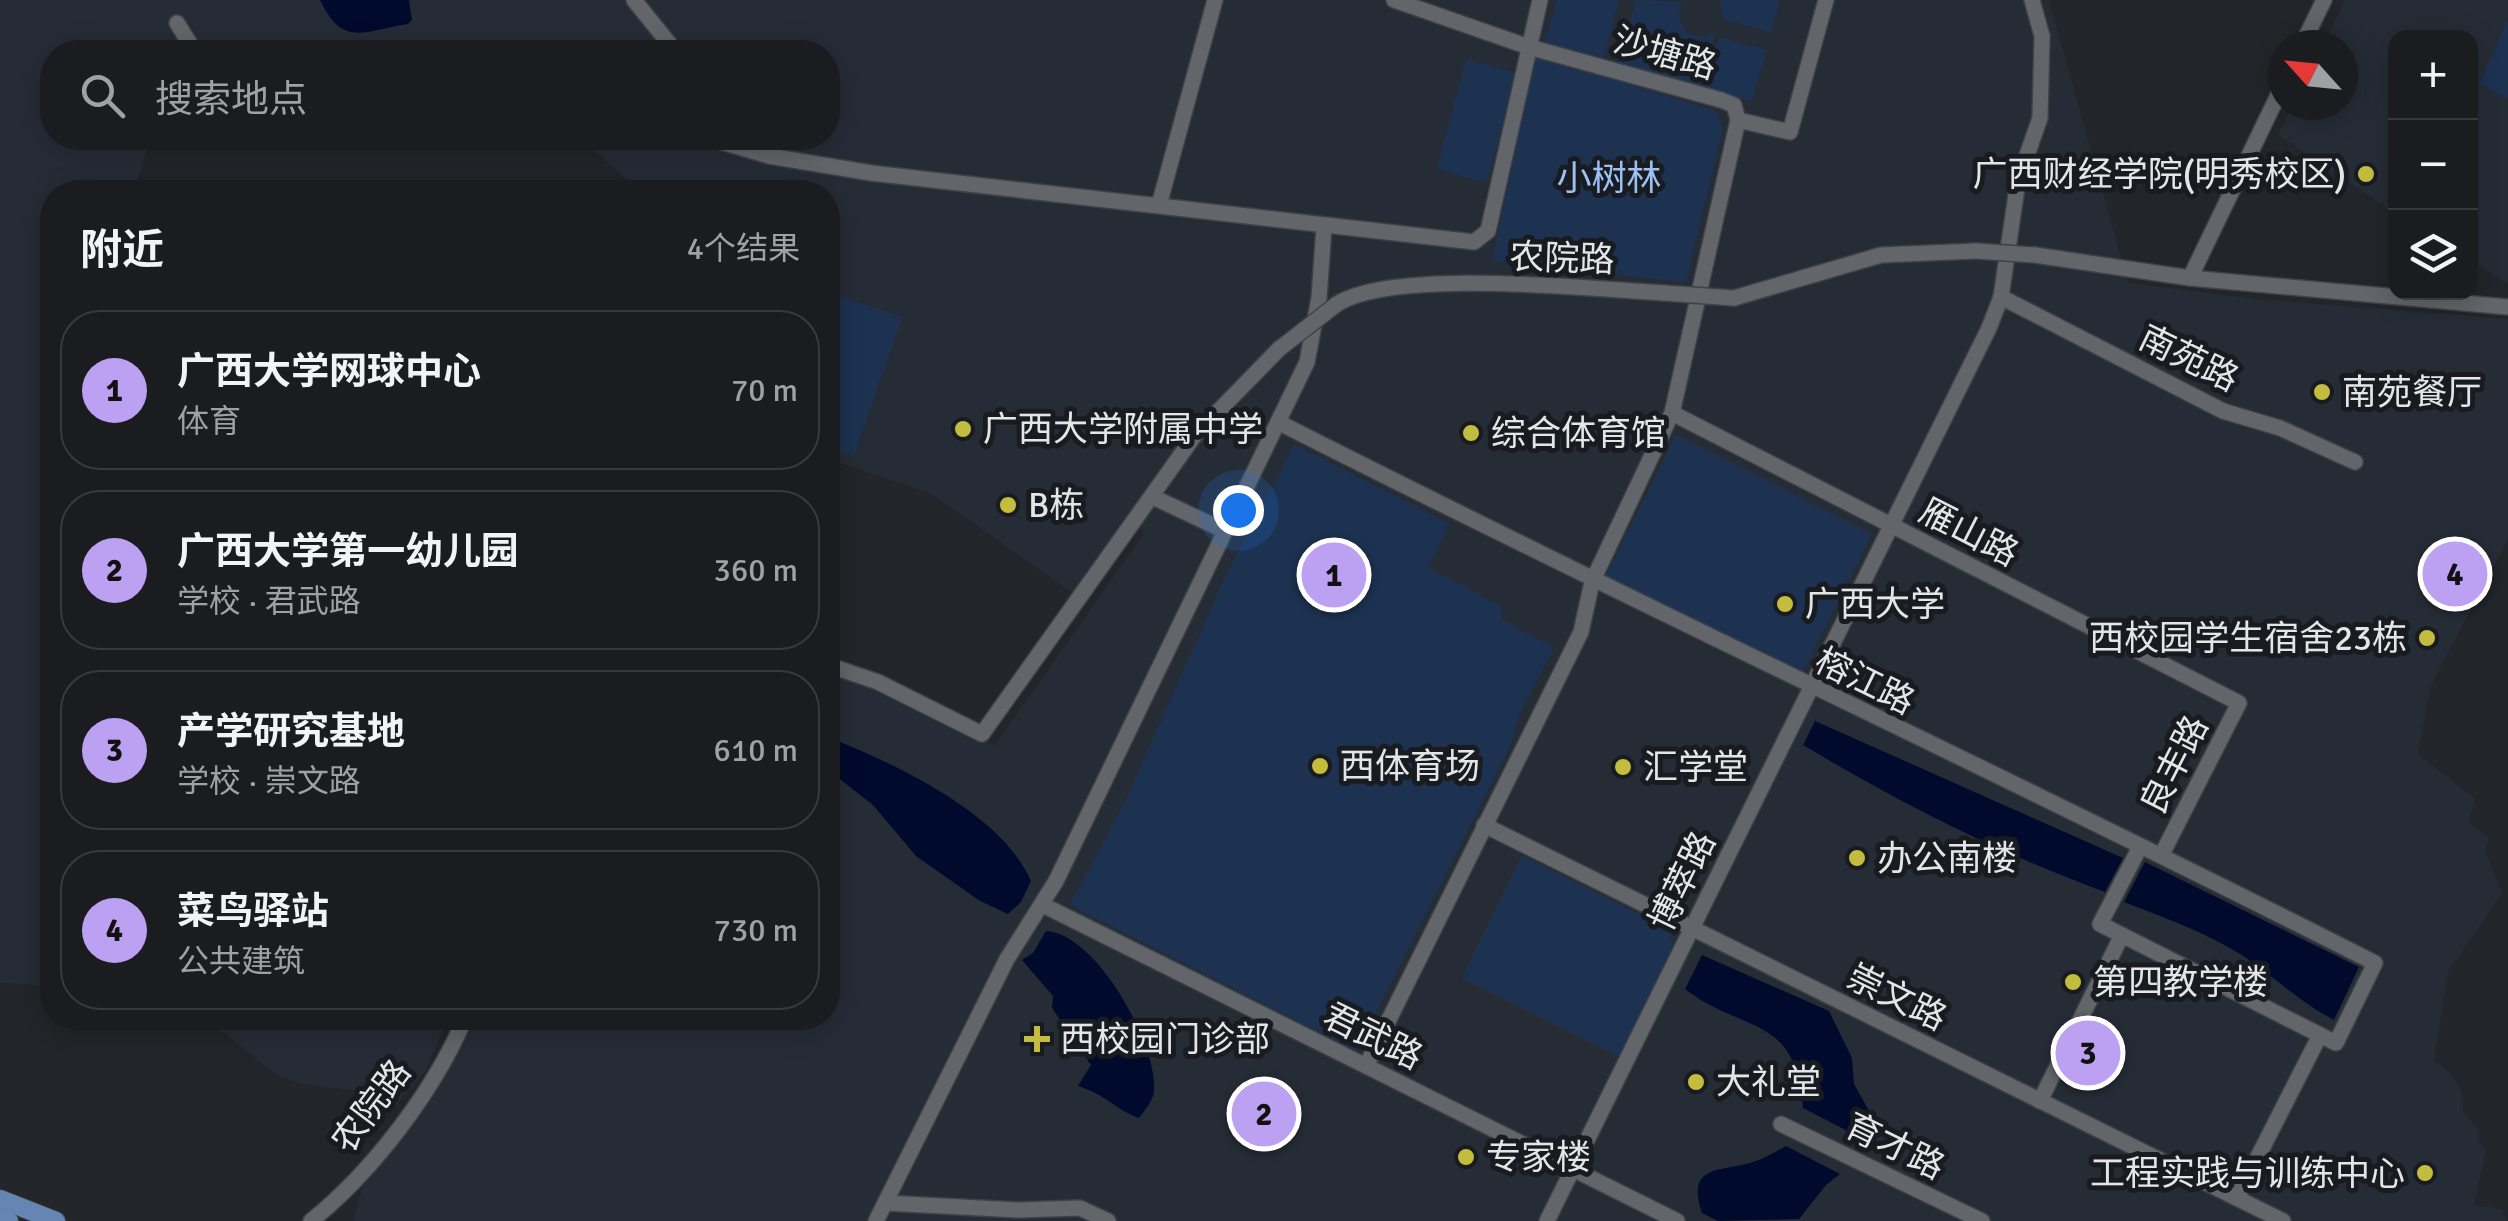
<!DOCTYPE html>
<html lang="zh">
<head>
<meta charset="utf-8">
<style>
  :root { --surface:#1a1c1f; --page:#27292c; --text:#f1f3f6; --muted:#9fa1a4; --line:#383a3d; --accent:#bca0f2 }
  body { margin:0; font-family:Signika,"Noto Sans SC",sans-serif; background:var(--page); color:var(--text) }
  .controls { position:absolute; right:30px; top:30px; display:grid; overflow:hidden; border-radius:20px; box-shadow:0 5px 25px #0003 }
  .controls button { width:90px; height:90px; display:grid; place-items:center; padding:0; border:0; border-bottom:2px solid var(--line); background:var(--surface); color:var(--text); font:50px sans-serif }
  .compass { position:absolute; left:2268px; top:30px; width:90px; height:90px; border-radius:50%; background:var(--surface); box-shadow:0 5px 25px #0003; rotate:297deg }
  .you { position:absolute; left:1238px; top:510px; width:35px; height:35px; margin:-25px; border:8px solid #fff; border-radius:50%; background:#1a73e8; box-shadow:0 0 0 15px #1a73e833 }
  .badge { display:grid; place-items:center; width:65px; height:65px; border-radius:50%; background:var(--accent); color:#111; font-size:32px; font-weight:700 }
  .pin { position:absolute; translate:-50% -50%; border:5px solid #fff; box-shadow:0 2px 10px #0006 }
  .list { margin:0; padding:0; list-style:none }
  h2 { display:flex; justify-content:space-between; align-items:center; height:130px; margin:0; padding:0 40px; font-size:42px }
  h2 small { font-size:32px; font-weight:400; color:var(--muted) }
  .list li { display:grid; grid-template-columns:65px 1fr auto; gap:30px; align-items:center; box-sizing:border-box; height:160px; margin:0 20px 20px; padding:0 20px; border:2px solid var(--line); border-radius:40px }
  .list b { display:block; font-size:38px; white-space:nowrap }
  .list p { margin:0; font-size:32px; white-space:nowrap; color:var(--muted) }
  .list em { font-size:32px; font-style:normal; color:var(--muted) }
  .icon { flex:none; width:55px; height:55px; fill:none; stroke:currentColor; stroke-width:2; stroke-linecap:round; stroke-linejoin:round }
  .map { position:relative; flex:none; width:2508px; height:1221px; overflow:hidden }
  .search { position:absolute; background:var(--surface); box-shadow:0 5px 25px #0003; left:40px; top:40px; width:800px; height:110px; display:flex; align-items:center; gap:25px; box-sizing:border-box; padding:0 35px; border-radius:40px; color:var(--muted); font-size:38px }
  .panel { position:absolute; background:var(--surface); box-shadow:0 5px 25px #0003; left:40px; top:180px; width:800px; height:850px; border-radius:40px }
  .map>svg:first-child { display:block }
  .built { fill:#262c36 }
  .green { fill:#1d3250 }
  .water { fill:#000a2c }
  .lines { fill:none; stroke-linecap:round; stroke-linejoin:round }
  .minor-casing { stroke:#3f4245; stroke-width:18 }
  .major-casing { stroke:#3f4245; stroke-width:20 }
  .minor { stroke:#62656a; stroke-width:15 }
  .major { stroke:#6585b2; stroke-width:18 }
  .minor-bridge-casing { stroke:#3f4245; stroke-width:18; stroke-linecap:butt }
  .minor-bridge { stroke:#62656a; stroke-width:15 }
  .poi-dot { fill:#c2bd3f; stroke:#181b1f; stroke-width:4 }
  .labels { text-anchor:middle; stroke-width:10; stroke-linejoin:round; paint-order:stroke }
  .street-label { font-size:35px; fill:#e3e5e8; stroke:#181b1f }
  .poi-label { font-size:35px; fill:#e3e5e8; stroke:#181b1f; text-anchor:start }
  .park-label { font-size:35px; fill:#9cc0f4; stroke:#181b1f }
</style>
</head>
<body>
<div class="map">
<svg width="2508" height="1221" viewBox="0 0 2508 1221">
  <rect width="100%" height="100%" fill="#222529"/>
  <!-- built -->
  <g class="built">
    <polygon points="0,0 2049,0 2128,283 2256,299 2508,319 2508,539 2431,685 2418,754 2475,799 2468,822 2489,838 2485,850 2502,893 2448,972 2434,1061 2451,1074 2462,1092 2463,1112 2479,1129 2477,1140 2486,1149 2474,1205 2501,1209 2507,1221 353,1221 363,1185 471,1018 828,1018 828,669 995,745 1145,532 1125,519 1074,594 932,494 828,459 828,192 639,192 582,138 828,138 828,52 52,52 52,138 151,138 133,192 52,192 52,986 0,983"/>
    <polygon points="2345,0 2508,0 2508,283 2471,262 2470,38 2396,38 2395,213 2278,135 2293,105 2343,105 2343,45 2323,45"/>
    <polygon points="192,1018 449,1018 424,1073 396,1105 358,1091 301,1084 277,1075 224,1033"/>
  </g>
  <!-- green -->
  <g class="green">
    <polygon points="1557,0 1619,0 1603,60 1545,44"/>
    <polygon points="1636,0 1682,2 1678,17 1686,33 1703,37 1715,32 1700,87 1618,64"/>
    <polygon points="1719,0 1780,0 1771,32 1723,19"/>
    <polygon points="2508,20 2508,98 2479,84"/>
    <polygon points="1719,37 1766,50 1752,101 1705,88"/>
    <polygon points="1535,56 1717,111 1723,128 1686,282 1492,261"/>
    <polygon points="1466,59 1516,73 1487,183 1437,169"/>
    <polygon points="828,292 902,317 854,456 828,447"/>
    <polygon points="1676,435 1872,534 1801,675 1605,577"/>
    <polygon points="1294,444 1450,524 1428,568 1500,605 1503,621 1554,647 1518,717 1511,745 1356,1051 1070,905 1127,797 1223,582"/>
    <polygon points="1522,855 1670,930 1673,948 1621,1057 1462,978"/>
  </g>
  <!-- water -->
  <g class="water">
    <path d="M320 0H409L412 20 408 24C363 31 343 48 320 0Z"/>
    <path d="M1815 721 2123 858 2105 892C1996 852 1902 804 1803 745Z"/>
    <path d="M828 737C893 763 1001 812 1031 881L1021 902 1008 914 980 901 916 856 873 805 828 770Z"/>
    <path d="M2145 862 2359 967 2334 1020C2303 1004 2280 982 2252 962 2214 935 2167 919 2124 902Z"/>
    <path d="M1046 931C1096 933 1158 1045 1154 1091 1153 1101 1145 1110 1139 1118 1116 1110 1107 1095 1078 1086L1091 1065 1052 1008 1053 996 1022 960 1033 953Z"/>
    <path d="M1702 955 1829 1011 1852 1058 1854 1084 1872 1116V1131L1861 1138 1803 1108C1796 1013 1743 1034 1685 989Z"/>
    <path d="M1786 1146 1840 1174 1826 1185 1799 1219 1718 1221 1702 1213C1686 1165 1718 1172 1750 1163 1762 1160 1775 1152 1786 1146Z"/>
  </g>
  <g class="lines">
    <defs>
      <g id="minor">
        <polyline points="634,0 676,52"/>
        <polyline points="1394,0 1529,47 1721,100 1734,105 1738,120"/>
        <polyline points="177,23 195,52"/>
        <polyline points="2302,45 2324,0"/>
        <polyline points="708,138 769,156 871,173 1474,242 1488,231 1540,0"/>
        <polyline points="1159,205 1215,0"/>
        <polyline points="2035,255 2190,278 2508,307"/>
        <polyline points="2190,278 2283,85"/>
        <polyline points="2001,297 2223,411 2280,428 2355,462"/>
        <polyline points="1734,298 1881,255 1976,251"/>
        <path d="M1337 304C1395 268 1590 289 1664 293"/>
        <polyline points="1672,413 2239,703 2162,854"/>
        <path d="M1278 422C1641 607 2012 778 2375 963L2336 1043 2100 924 2140 847"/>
        <polyline points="1153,497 1225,531"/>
        <polyline points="828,665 878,682 982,734 1195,435 1279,349"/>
        <polyline points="1484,825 2283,1221"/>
        <polyline points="1043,905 1677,1221"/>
        <polyline points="1366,1066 1581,632 1592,582 1672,413 1738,120 1790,132 1826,0"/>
        <polyline points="2040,1101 2122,935"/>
        <polyline points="1781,1124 1982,1221"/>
        <polyline points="2237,1198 2320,1035"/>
        <polyline points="885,1203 1019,1210 1080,1208 1108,1221"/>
        <path d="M311 1221C373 1171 434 1091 465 1018"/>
        <polyline points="876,1221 1007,959 1056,881 1307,362 1319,298 1324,227"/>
        <polyline points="1547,1221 1989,328 2001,297 2018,181 2040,118 2042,36 2032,0"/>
      </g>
      <g id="major">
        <polyline points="0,1199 56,1221"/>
        <polyline points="0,1218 9,1221"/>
      </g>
    </defs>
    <!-- minor casing -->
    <use href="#minor" class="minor-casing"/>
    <!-- major casing -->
    <use href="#major" class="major-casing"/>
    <!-- minor -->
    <use href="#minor" class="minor"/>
    <!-- major -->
    <use href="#major" class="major"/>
    <defs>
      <g id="minor-bridge">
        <polyline points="1976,251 2035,255"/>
        <polyline points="1664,293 1734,298"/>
        <polyline points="1279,349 1337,304"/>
      </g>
    </defs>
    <!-- minor-bridge casing -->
    <use href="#minor-bridge" class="minor-bridge-casing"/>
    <!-- minor-bridge -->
    <use href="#minor-bridge" class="minor-bridge"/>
  </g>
  <!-- markers -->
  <g class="poi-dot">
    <circle cx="2366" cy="174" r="10"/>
    <circle cx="2322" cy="392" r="10"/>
    <circle cx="963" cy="429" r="10"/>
    <circle cx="1471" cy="433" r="10"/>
    <circle cx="1008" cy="505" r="10"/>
    <circle cx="1785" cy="604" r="10"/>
    <circle cx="2427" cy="638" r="10"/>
    <circle cx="1320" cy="766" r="10"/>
    <circle cx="1623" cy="767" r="10"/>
    <circle cx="1857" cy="858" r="10"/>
    <circle cx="2073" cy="982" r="10"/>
    <path d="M1032 1024h10v10h10v10h-10v10h-10v-10h-10v-10h10z"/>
    <circle cx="1696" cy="1082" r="10"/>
    <circle cx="1466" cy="1157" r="10"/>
    <circle cx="2425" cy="1173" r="10"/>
  </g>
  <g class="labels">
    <!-- street labels -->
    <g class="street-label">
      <text transform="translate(1665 53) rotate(16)" y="12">沙塘路</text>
      <text transform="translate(1562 258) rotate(2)" y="12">农院路</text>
      <text transform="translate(2189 358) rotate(26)" y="12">南苑路</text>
      <text transform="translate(1969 532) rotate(27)" y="12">雁山路</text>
      <text transform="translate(1865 681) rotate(26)" y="12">榕江路</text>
      <text transform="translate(2174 765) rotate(-63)" y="12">良丰路</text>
      <text transform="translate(1682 881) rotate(-64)" y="12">博萃路</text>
      <text transform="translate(1897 997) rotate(26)" y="12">崇文路</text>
      <text transform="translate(1373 1036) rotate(26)" y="12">君武路</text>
      <text transform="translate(371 1106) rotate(-53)" y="12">农院路</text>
      <text transform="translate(1895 1146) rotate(26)" y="12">育才路</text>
    </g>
    <!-- poi labels -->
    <g class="poi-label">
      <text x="2346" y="186" text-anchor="end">广西财经学院(明秀校区)</text>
      <text x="2342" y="404">南苑餐厅</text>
      <text x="983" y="441">广西大学附属中学</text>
      <text x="1491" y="445">综合体育馆</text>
      <text x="1028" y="517">B栋</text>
      <text x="1805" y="616">广西大学</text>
      <text x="2407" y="650" text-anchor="end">西校园学生宿舍23栋</text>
      <text x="1340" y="778">西体育场</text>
      <text x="1643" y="779">汇学堂</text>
      <text x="1877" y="870">办公南楼</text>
      <text x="2093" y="994">第四教学楼</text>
      <text x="1060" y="1051">西校园门诊部</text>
      <text x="1716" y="1094">大礼堂</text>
      <text x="1486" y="1169">专家楼</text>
      <text x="2405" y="1185" text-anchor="end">工程实践与训练中心</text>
    </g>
    <!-- park labels -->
    <g class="park-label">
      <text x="1609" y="190">小树林</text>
    </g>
  </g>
</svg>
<div class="controls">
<button>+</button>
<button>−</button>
<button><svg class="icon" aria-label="layers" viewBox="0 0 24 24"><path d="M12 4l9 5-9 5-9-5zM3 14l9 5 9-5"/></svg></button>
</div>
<svg class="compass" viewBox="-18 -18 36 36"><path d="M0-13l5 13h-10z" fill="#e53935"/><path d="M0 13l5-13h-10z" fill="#9fa1a4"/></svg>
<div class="you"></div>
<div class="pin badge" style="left:1334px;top:575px">1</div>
<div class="pin badge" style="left:1264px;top:1114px">2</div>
<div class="pin badge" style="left:2088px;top:1053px">3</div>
<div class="pin badge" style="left:2455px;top:574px">4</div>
<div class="search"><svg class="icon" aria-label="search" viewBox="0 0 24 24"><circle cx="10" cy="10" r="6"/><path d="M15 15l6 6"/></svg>搜索地点</div>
<section class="panel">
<h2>附近<small>4个结果</small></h2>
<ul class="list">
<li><span class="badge">1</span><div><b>广西大学网球中心</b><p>体育</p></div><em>70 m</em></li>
<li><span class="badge">2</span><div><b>广西大学第一幼儿园</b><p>学校 · 君武路</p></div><em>360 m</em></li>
<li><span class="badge">3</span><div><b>产学研究基地</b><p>学校 · 崇文路</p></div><em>610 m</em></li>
<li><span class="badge">4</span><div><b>菜鸟驿站</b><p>公共建筑</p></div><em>730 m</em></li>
</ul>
</section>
</div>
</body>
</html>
